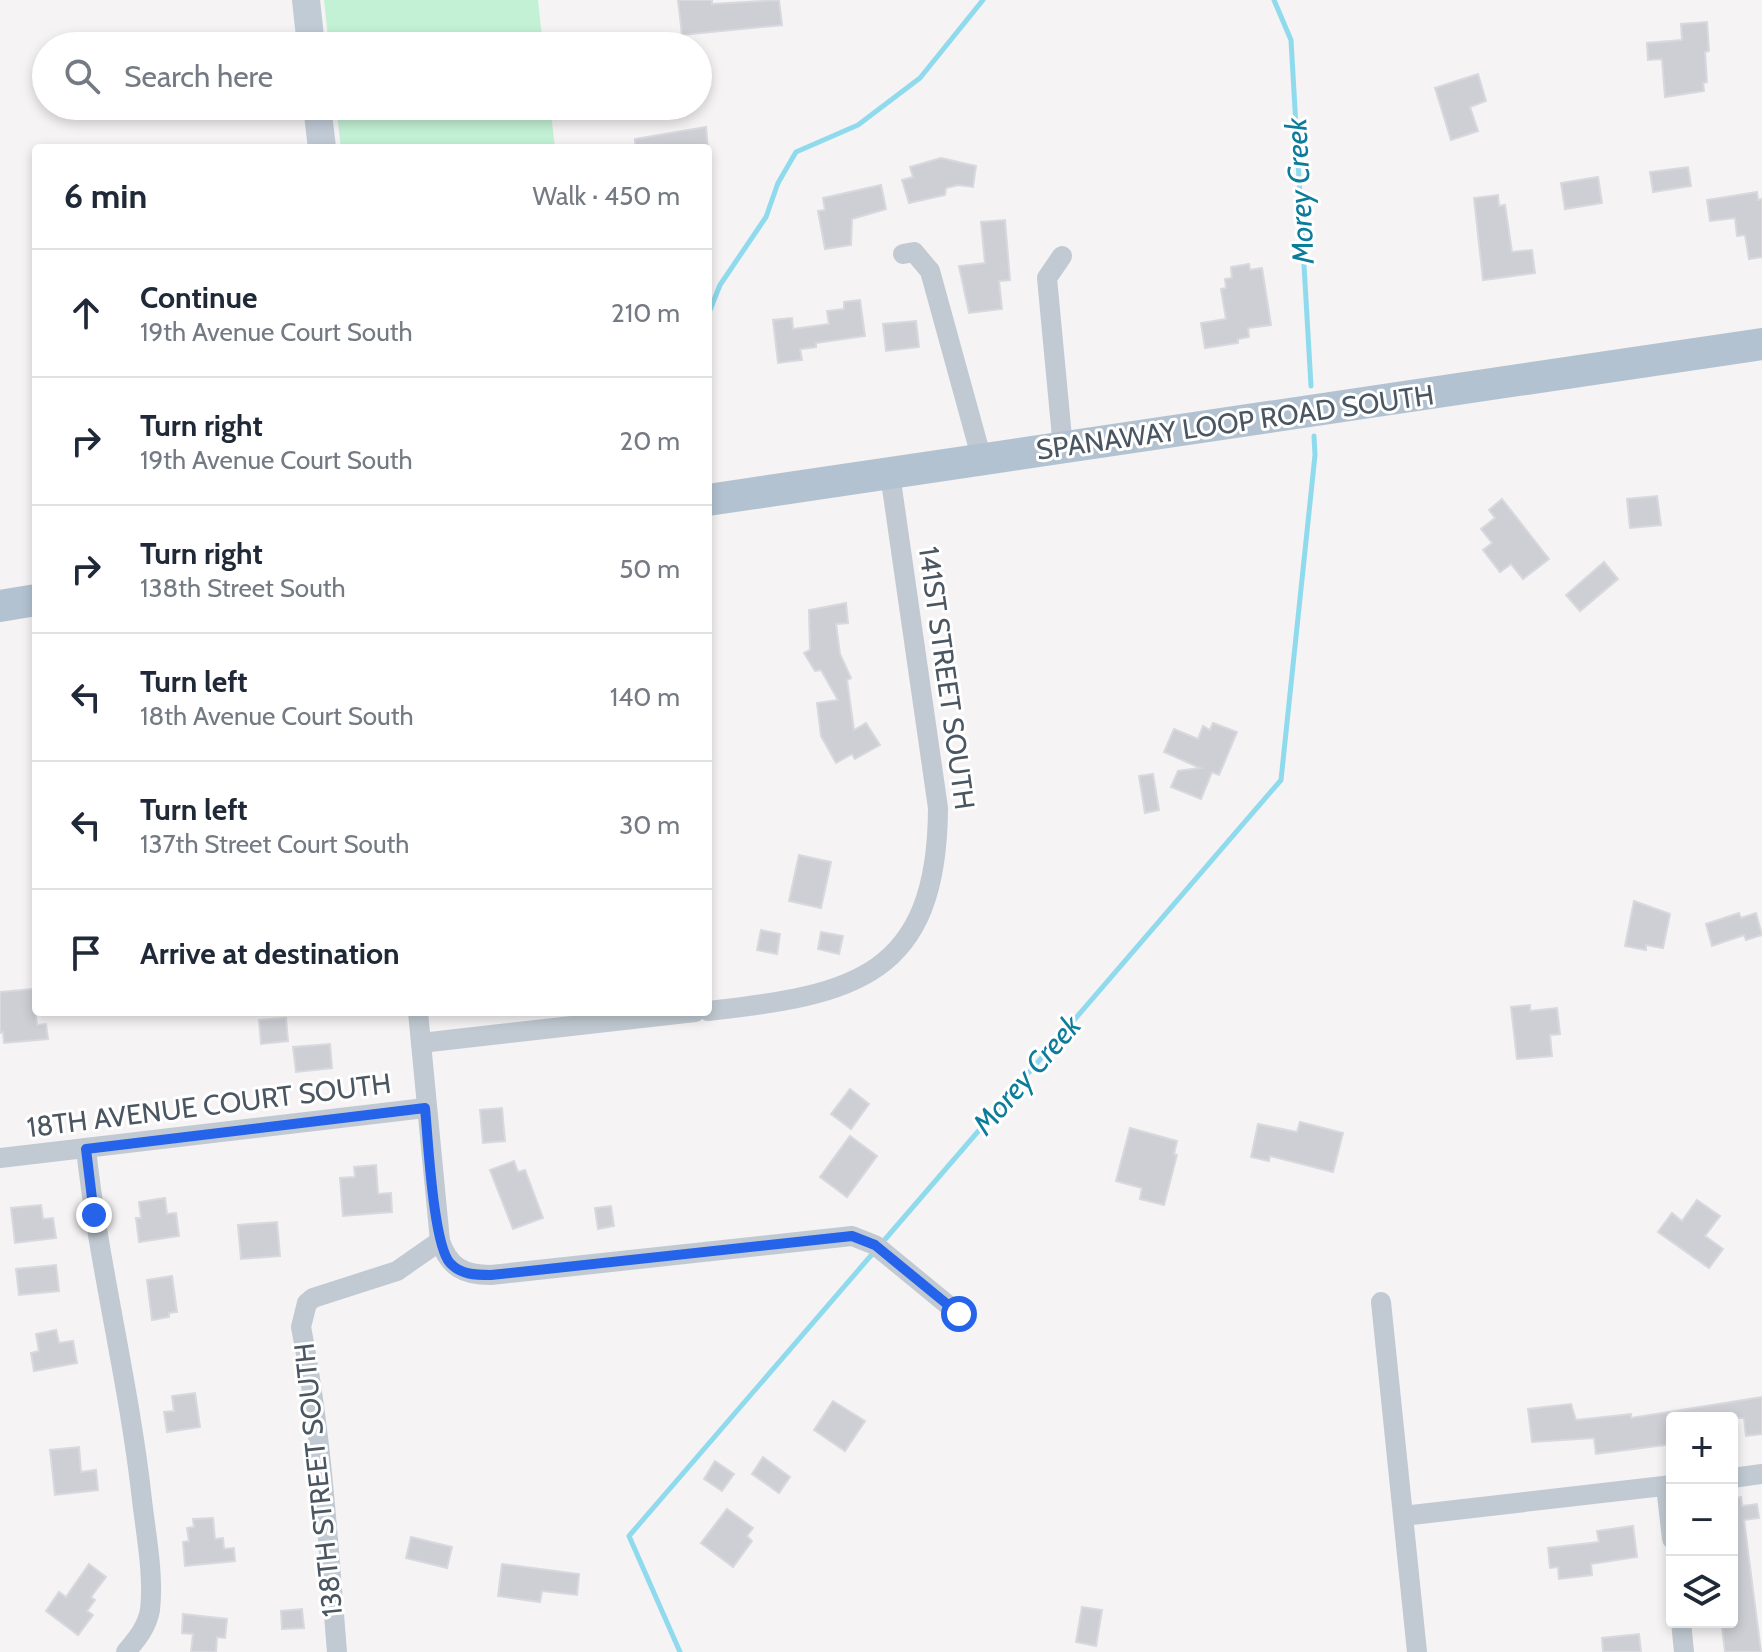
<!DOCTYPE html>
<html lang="en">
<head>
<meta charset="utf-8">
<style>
  :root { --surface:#fff; --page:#f6f6f7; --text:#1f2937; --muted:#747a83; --line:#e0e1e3 }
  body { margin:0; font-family:Cabin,sans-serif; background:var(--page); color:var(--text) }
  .controls { position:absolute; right:24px; bottom:24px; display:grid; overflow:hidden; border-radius:8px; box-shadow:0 4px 12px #0003 }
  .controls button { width:72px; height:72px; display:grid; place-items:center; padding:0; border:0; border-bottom:2px solid var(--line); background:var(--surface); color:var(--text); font:40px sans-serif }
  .stop { position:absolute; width:24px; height:24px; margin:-18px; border:6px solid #2563eb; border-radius:50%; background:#fff }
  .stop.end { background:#2563eb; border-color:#fff; box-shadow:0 2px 8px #0008 }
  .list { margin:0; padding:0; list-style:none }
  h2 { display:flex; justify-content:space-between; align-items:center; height:104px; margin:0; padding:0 32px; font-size:34px }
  h2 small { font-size:26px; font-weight:400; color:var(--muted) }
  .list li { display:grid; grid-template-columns:52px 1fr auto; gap:24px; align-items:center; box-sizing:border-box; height:128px; padding:0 32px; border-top:2px solid var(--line) }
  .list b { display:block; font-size:30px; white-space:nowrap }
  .list p { margin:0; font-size:26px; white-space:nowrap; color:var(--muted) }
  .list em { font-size:26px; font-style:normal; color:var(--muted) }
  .icon { flex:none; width:44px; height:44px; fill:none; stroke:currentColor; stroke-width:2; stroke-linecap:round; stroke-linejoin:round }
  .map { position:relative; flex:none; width:1762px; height:1652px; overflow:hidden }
  .search { position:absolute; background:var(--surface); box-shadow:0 4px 12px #0003; left:32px; top:32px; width:680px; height:88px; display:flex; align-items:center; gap:20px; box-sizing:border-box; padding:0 28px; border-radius:44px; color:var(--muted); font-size:30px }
  .panel { position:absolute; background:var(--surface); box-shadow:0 4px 12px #0003; left:32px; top:144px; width:680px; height:872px; border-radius:8px }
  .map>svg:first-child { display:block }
  .green { fill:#c3f1d5 }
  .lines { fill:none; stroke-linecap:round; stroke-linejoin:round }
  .stream { stroke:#90daee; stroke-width:5 }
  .building { fill:#cdcfd5; stroke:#d7d9de; stroke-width:2 }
  .street { stroke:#c1cad2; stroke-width:20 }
  .secondary { stroke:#c1cbd6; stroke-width:28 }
  .primary { stroke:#b3c2d1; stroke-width:32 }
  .route { stroke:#2563eb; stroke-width:10 }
  .labels { text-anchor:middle; stroke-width:6; stroke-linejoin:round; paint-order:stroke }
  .street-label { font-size:28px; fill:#4a5661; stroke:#fff }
  .water-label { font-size:30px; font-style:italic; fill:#0c7c9b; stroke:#fff }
</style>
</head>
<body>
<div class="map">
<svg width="1762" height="1652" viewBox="0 0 1762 1652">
  <rect width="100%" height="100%" fill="#f5f3f3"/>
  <!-- green -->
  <g class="green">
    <polygon points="324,0 538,0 543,46 329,46"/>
    <polygon points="336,106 550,106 555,147 341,148"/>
  </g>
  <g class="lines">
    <!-- stream -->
    <g class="stream">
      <polyline points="1274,0 1291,40 1311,386"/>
      <polyline points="708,315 720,285 766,217 778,183 796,152 858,125 920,78 983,0"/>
      <polyline points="881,1244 1281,780 1315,455 1314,436"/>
      <polyline points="680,1652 629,1536 874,1252"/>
    </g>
  </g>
  <!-- building -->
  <g class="building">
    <polygon points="678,0 712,0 712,4 779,0 782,25 682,35"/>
    <polygon points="1707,22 1709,51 1705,52 1707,82 1703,83 1704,91 1665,97 1662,59 1648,60 1647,43 1682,40 1681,24"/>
    <polygon points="1478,74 1486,101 1470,107 1478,131 1451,140 1435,88"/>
    <polygon points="706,127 708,148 635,148 635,139"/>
    <polygon points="941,158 976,166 973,187 958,185 946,188 945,195 909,203 902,180 913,177 910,167"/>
    <polygon points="1688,167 1691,186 1653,192 1650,172"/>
    <polygon points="1598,177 1602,203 1565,209 1561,183"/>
    <polygon points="881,185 886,209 852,219 851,245 825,249 818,211 825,210 823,198"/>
    <polygon points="1757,192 1758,200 1762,199 1762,257 1749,259 1745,235 1737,236 1735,218 1710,221 1707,200"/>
    <polygon points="1498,195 1499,206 1505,205 1512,252 1532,250 1535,273 1483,280 1474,198"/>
    <polygon points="1005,220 1010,280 999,281 1002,309 969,313 959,266 985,263 981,222"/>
    <polygon points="1249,264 1250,270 1262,268 1271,325 1248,328 1249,337 1238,339 1238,343 1205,348 1201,323 1226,319 1221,289 1226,288 1225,279 1232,278 1231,267"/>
    <polygon points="860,300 865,336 816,343 816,347 800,349 802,360 778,363 773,320 792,318 793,329 829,324 827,311 844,309 844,302"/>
    <polygon points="916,321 919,347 886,351 883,324"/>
    <polygon points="1657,496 1661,525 1630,528 1627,499"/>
    <polygon points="1502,499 1549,559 1523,579 1511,564 1500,572 1483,550 1492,543 1481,529 1495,518 1489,510"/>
    <polygon points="1604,562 1618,579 1580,611 1566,595"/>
    <polygon points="846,603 848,623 836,624 840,654 851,678 847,680 854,730 866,723 880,745 855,759 852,754 836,763 821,736 817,703 838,700 821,670 815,671 804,653 810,650 809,610"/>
    <polygon points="1213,723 1237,732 1219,775 1212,772 1201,799 1171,787 1178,771 1200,768 1164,752 1174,729 1198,739 1203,726 1210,730"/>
    <polygon points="1153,774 1159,810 1145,813 1139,776"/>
    <polygon points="799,855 831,862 821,908 789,901"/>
    <polygon points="1634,901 1670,914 1663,948 1646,945 1646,950 1625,946"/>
    <polygon points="1739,913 1741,918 1756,913 1762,935 1746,940 1744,935 1712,946 1706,924"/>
    <polygon points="761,930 780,934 777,954 757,950"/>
    <polygon points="821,932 843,936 839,954 818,949"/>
    <polygon points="33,989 37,1025 46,1024 48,1039 4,1043 3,1032 0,1033 0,992"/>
    <polygon points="1530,1005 1530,1011 1557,1008 1560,1034 1550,1035 1552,1056 1517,1059 1511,1007"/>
    <polygon points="286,1018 288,1041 261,1044 259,1020"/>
    <polygon points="330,1044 332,1068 296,1072 293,1047"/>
    <polygon points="850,1089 869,1104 851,1129 831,1114"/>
    <polygon points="502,1108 505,1141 483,1143 480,1110"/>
    <polygon points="1300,1122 1343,1133 1333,1172 1270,1156 1269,1161 1251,1157 1258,1124 1297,1132"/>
    <polygon points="1130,1128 1177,1141 1174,1154 1177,1155 1164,1205 1140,1199 1142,1188 1116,1181"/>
    <polygon points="850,1136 877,1156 847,1197 820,1177"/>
    <polygon points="514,1161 518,1172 525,1170 543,1218 513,1229 490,1170"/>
    <polygon points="376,1165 378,1194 391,1193 392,1212 343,1216 340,1178 355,1177 354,1167"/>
    <polygon points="165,1198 167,1214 176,1213 179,1236 139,1242 136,1218 141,1218 139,1202"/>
    <polygon points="1697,1200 1720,1216 1705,1236 1723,1249 1709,1268 1658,1232 1672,1213 1682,1221"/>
    <polygon points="41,1205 43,1219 53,1218 56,1238 15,1243 11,1208"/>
    <polygon points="611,1206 614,1226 598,1229 595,1208"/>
    <polygon points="277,1222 280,1256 241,1259 238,1225"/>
    <polygon points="56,1265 59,1291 19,1295 16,1269"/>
    <polygon points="172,1276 177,1312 169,1313 169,1317 152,1320 147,1280"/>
    <polygon points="56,1330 59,1343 73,1341 77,1363 34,1371 31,1353 39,1351 36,1334"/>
    <polygon points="195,1393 200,1427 167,1432 164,1412 174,1411 172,1396"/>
    <polygon points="1762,1397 1762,1434 1746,1436 1744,1418 1672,1418 1672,1444 1596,1454 1594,1438 1532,1442 1528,1409 1571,1404 1576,1420 1631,1414 1631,1418"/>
    <polygon points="833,1401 865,1421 845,1451 814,1430"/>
    <polygon points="79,1447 81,1472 96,1470 98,1490 55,1495 50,1450"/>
    <polygon points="763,1457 790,1477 779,1493 752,1474"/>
    <polygon points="715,1461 734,1474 722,1491 704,1479"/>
    <polygon points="1741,1497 1742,1506 1757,1504 1759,1518 1744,1520 1761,1652 1725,1652 1722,1628 1732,1627 1732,1498"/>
    <polygon points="727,1509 753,1528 747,1536 752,1541 733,1567 701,1543"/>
    <polygon points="213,1518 215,1539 223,1538 224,1549 234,1548 235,1561 185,1566 183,1542 189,1541 187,1528 194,1527 193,1519"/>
    <polygon points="1633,1526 1637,1557 1591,1564 1592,1575 1559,1579 1558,1567 1550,1568 1548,1548 1599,1542 1597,1531"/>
    <polygon points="411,1537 452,1547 447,1568 406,1558"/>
    <polygon points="89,1564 106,1577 91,1597 95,1600 87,1611 93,1615 78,1635 46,1611 59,1592 66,1597"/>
    <polygon points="502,1564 579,1574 577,1595 542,1591 540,1602 498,1596"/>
    <polygon points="1082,1607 1102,1610 1096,1646 1076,1642"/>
    <polygon points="302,1609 304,1628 282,1629 281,1611"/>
    <polygon points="183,1614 227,1619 225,1638 217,1637 216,1652 191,1652 193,1634 182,1633"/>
    <polygon points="1639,1634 1641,1652 1603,1652 1602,1638"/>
  </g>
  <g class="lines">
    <!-- street -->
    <g class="street">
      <polyline points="903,254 914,252 930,271 982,460"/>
      <polyline points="1062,256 1047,278 1063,448"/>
      <path d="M708 1011C854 995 937 977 938 808L890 474"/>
      <path d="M418 1012 440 1241C449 1267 463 1275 491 1275L852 1236 875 1245 959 1314"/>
      <polyline points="421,1043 695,1012"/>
      <path d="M86 1149C99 1267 129 1382 142 1500 146 1535 154 1575 150 1610 147 1627 137 1639 126 1652"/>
      <polyline points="0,1158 425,1108"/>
      <polyline points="1381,1302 1417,1652"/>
      <polyline points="1732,1478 1762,1474"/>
      <polyline points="1666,1486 1672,1539"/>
      <polyline points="1403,1516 1672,1485"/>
      <polyline points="1681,1622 1684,1652"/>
      <path d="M337 1652C328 1543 322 1434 301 1327L307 1303 313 1298 397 1271 440 1241"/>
    </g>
    <!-- secondary -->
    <g class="secondary">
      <polyline points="306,0 311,46"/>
      <polyline points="317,106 322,148"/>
    </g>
    <!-- primary -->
    <g class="primary">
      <polyline points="708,500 1762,344"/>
      <polyline points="0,606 36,600"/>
    </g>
  </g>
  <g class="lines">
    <!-- route -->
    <path class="route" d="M94 1215 86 1149 425 1108C428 1138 433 1244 450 1263 461 1275 476 1275 491 1275L852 1236 875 1245 959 1314"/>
  </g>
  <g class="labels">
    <!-- street labels -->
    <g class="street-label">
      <text transform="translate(1235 422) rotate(-8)" y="10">SPANAWAY LOOP ROAD SOUTH</text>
      <text transform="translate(947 678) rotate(82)" y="10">141ST STREET SOUTH</text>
      <text transform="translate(209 1105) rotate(-7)" y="10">18TH AVENUE COURT SOUTH</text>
      <text transform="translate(318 1480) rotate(-96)" y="10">138TH STREET SOUTH</text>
    </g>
    <!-- water labels -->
    <g class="water-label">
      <text transform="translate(1300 191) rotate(-93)" y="10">Morey Creek</text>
      <text transform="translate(1027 1075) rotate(-49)" y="10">Morey Creek</text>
    </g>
  </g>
</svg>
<div class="controls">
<button>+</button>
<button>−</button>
<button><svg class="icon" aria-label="layers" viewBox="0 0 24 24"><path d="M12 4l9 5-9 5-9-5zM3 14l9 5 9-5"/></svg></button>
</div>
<div class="stop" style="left:959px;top:1314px"></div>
<div class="stop end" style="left:94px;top:1215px"></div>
<div class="search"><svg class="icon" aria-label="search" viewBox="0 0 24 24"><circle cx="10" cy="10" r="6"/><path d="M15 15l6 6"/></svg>Search here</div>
<section class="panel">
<h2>6 min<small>Walk · 450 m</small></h2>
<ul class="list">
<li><svg class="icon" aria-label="ahead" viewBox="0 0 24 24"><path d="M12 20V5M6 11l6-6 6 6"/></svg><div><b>Continue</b><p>19th Avenue Court South</p></div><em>210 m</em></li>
<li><svg class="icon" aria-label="right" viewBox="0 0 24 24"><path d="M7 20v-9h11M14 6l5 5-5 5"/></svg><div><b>Turn right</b><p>19th Avenue Court South</p></div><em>20 m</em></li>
<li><svg class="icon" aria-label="right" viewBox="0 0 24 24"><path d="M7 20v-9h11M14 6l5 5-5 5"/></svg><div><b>Turn right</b><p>138th Street South</p></div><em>50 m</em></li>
<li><svg class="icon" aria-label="left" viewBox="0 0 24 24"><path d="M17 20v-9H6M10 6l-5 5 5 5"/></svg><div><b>Turn left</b><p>18th Avenue Court South</p></div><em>140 m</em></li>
<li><svg class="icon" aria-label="left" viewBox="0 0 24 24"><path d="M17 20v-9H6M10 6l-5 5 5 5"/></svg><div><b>Turn left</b><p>137th Street Court South</p></div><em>30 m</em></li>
<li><svg class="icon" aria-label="arrive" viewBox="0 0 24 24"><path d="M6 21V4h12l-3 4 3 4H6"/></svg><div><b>Arrive at destination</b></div></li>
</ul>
</section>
</div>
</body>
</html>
